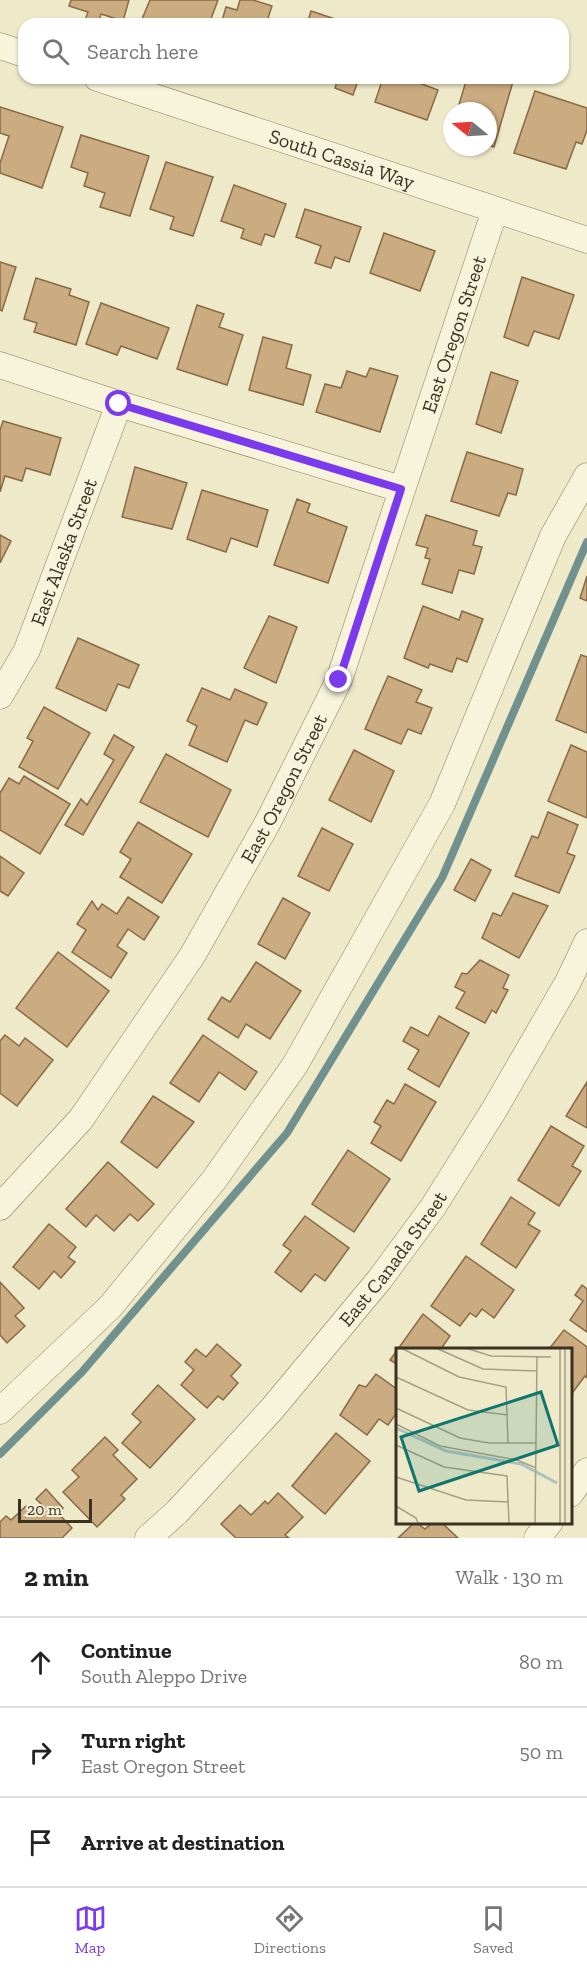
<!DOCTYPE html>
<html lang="en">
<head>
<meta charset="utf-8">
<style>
  :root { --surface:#fff; --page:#f2f2f2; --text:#222; --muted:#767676; --line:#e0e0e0; --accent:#7c3aed }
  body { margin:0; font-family:"Zilla Slab",serif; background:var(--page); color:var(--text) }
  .compass { position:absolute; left:443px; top:102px; width:54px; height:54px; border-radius:50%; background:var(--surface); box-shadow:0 2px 4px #0004; rotate:288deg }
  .scale { position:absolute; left:18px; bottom:15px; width:74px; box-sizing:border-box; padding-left:6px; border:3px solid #3b3121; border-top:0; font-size:16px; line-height:21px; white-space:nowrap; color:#3b3121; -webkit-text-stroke:4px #f5f1d9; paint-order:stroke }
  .stop { position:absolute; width:18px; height:18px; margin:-14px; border:4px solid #7c3aed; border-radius:50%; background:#fff }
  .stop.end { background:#7c3aed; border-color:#fff; box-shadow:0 2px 6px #0008 }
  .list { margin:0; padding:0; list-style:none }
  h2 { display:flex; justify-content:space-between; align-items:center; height:78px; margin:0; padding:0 24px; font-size:26px }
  h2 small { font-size:20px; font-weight:400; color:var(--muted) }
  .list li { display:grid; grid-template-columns:39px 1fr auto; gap:18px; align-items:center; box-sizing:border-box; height:90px; padding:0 24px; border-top:2px solid var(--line) }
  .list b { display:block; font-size:22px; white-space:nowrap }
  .list p { margin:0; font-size:20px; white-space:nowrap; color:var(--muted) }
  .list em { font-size:20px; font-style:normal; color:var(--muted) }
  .icon { flex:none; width:33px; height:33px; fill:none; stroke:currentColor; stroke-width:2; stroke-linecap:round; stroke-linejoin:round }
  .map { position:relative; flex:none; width:587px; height:1538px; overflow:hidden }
  .search { position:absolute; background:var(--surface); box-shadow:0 2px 4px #0004; left:18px; right:18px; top:18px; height:66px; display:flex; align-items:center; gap:15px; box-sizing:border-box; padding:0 21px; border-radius:18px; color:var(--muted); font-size:22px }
  .sheet { height:348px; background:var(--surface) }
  nav { display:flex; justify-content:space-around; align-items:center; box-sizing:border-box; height:84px; border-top:2px solid var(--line); background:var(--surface); font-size:16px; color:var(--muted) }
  nav a { display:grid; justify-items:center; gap:3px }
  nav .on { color:var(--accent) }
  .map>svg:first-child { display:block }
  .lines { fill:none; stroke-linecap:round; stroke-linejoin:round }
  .stream { stroke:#70918e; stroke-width:8 }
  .building { fill:#cbab80; stroke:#886a44; stroke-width:1.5 }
  .minor-casing { stroke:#8a7c5e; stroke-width:27 }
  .minor { stroke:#f8f4dc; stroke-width:26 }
  .route { stroke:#7c3aed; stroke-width:8 }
  .labels { text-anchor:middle; stroke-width:5; stroke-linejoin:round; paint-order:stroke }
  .street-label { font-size:20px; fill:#3b3121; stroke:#f5f1d9 }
  .inset-river { fill:none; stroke:#aac2bf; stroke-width:3 }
  .inset-road { fill:none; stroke:#a69f86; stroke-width:1.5 }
  .view { fill:#0f766e; fill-opacity:0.15; stroke:#0f766e; stroke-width:3 }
  .inset-edge { fill:none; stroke:#3b3121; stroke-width:3 }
</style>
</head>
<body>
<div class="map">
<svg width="587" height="1538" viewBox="0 0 587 1538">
  <rect width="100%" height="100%" fill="#eee9c9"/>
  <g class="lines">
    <!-- stream -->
    <polyline class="stream" points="0,1454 82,1372 287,1133 442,878 587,542"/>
  </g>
  <!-- building -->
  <g class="building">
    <polygon points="71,0 129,0 123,21 101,14 98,24 84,23 88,12 69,6"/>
    <polygon points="150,0 218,0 209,24 156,24 142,19"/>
    <polygon points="240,0 253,0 272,6 266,24 221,24 226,7 237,10"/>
    <polygon points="311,11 350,24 307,24"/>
    <polygon points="338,78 359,78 353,95 335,88"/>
    <polygon points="383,78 406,78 438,90 427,120 375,102"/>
    <polygon points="467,78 514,78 494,147 488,145 488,111 457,111"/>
    <polygon points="535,91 587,108 587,130 582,144 576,142 566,169 514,153"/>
    <polygon points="0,107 63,127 42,188 0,173 0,163 9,136 0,133"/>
    <polygon points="81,135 149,156 130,216 100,207 105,193 84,186 88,173 71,167"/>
    <polygon points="166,162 213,177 193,236 170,229 174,217 150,209"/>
    <polygon points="234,185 286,204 274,237 265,234 261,245 241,238 244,229 221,221"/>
    <polygon points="305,209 361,227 349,262 335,257 331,268 315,263 321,246 296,237"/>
    <polygon points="384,233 435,251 420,291 370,273"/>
    <polygon points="0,262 16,267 2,311 0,310"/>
    <polygon points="522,277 574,295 559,339 534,331 528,346 504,337"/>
    <polygon points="36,278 71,289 69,295 89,302 76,345 34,332 37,323 24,319"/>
    <polygon points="101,303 169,328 157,359 121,346 117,355 86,344"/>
    <polygon points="197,305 224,314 219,327 243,335 227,385 177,369"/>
    <polygon points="263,337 292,345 286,368 311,375 303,405 249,390"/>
    <polygon points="370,368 398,376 380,432 316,412 325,384 341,388 347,371 366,377"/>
    <polygon points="491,372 518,381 501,433 476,424"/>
    <polygon points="3,421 61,438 50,475 26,468 22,481 5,476 0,492 0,430"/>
    <polygon points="467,452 523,469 516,495 508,493 499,516 451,501"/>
    <polygon points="135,467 187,483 172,529 122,517"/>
    <polygon points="202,490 268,510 257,547 231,538 226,552 187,539"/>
    <polygon points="297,499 310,504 307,512 347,527 328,583 274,565"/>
    <polygon points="426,515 477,531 473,545 482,547 474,574 459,570 452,593 422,584 430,559 425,558 428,548 416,545"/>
    <polygon points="0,535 11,541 0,563"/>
    <polygon points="587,576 587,601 580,598"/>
    <polygon points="423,606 459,620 462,611 483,619 467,662 457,658 452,672 430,664 428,668 404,658"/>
    <polygon points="269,616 297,627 276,683 244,668"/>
    <polygon points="78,638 139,665 129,688 118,684 106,711 56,688"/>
    <polygon points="581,655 587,657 587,733 556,720"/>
    <polygon points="388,676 422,690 416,702 432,708 421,734 408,729 401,744 365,729"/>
    <polygon points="202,688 230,700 235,689 267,703 257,725 245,720 227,762 189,745 197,726 187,721"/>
    <polygon points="44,707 90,733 58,789 19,767 33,741 27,738"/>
    <polygon points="114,735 134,747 83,835 65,825 81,799 87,805 114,760 104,754"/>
    <polygon points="571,745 587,752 587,818 548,801"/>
    <polygon points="354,750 394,771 371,822 329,800"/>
    <polygon points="166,754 231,790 208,837 140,802"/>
    <polygon points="24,776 70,804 40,854 0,830 0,793 9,778 19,784"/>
    <polygon points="548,812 578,825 567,853 575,856 559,893 515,876 532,836 538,838"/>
    <polygon points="138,822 192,854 162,903 120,877 131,859 120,852"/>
    <polygon points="322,828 353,844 329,891 298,876"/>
    <polygon points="0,856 24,873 8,896 0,891"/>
    <polygon points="471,859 491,870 475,901 454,890"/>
    <polygon points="513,893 548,906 519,958 482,938 493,913 501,916"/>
    <polygon points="128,897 159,917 144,940 128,929 117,946 127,953 111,978 72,952 86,930 77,924 92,901 98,910 102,904 117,914"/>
    <polygon points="283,898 310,913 285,959 258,944"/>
    <polygon points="58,952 109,991 67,1047 16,1008"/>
    <polygon points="480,960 509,975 503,988 508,990 496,1013 492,1010 485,1023 456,1008 465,992 455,987 462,973 467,974"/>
    <polygon points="256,962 301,991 270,1039 246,1024 238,1038 208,1019 222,997 230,1002"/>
    <polygon points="439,1016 469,1033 439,1087 408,1069 419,1050 403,1041 411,1027 428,1036"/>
    <polygon points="5,1035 19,1046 25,1038 53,1060 17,1106 0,1093 0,1041"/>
    <polygon points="203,1035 257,1072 245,1090 219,1072 199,1102 170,1083"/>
    <polygon points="587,1082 587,1128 566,1116"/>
    <polygon points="405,1084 436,1102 401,1161 371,1143 381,1126 374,1122 387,1100 394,1104"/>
    <polygon points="153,1096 194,1122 157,1168 121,1142"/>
    <polygon points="551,1126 584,1146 572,1166 581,1171 559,1206 518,1180"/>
    <polygon points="348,1150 390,1179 354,1232 312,1204"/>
    <polygon points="108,1162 154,1204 138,1221 130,1214 114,1231 96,1215 86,1227 66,1209"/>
    <polygon points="511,1197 535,1213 528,1224 540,1231 516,1268 481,1244"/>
    <polygon points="305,1216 349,1248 325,1281 315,1274 301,1292 275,1272 291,1251 283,1245"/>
    <polygon points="49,1224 76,1247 68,1257 75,1262 61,1278 54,1271 39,1289 13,1267"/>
    <polygon points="466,1256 514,1290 494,1318 482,1309 476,1317 470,1313 460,1326 431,1306"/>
    <polygon points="0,1282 24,1308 15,1316 25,1326 7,1343 0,1335"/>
    <polygon points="582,1285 587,1289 587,1332 570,1320 583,1301 575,1295"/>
    <polygon points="423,1314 450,1336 441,1349 398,1349 398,1365 390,1360"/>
    <polygon points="564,1330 587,1347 587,1378 585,1376 570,1396 570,1349 549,1349"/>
    <polygon points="217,1344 241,1365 231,1376 238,1383 223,1400 218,1396 207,1408 181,1385 194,1370 185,1362 196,1349 206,1357"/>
    <polygon points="376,1374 398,1390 398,1411 388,1425 379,1419 367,1435 340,1415 359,1385 366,1387"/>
    <polygon points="158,1385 195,1419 150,1468 122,1443 141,1422 132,1414"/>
    <polygon points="336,1433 370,1461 325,1514 292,1486"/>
    <polygon points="105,1437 118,1450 113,1455 137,1479 121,1495 125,1499 97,1527 63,1492 79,1477 72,1470"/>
    <polygon points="46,1489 63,1508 58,1513 72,1528 62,1538 0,1538 0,1522 6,1516 11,1520 26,1506 33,1513 42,1505 36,1499"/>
    <polygon points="278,1493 303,1517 285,1535 289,1538 236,1538 221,1524 240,1505 251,1515 265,1501 268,1504"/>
    <polygon points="415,1522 425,1529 433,1522 441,1522 458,1538 398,1538"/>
  </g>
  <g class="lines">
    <defs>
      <g id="minor">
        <polyline points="0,46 24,54"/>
        <path id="s1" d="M97 78 587 240"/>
        <polyline points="0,365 119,404 401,489"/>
        <path id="s2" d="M0 696 27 650 119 404"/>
        <path id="s3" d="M0 1207 81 1119 192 956 268 822 339 680 495 210"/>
        <polyline points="0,1411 110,1307 214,1180 295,1065 442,804 553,536 587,476"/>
        <polyline points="570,1494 587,1471"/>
        <path id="s4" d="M148 1538 177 1512 272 1409 380 1279 433 1207 494 1110 568 982 587 942"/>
        <polyline points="537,1538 550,1522"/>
      </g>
    </defs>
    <!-- minor casing -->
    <use href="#minor" class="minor-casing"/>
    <!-- minor -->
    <use href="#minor" class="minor"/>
  </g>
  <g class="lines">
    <!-- route -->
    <polyline class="route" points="119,404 401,489 339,680"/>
  </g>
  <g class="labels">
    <!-- street labels -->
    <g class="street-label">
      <text dy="7" stroke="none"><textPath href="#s1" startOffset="258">South Cassia Way</textPath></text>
      <text dy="7" stroke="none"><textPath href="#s3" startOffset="994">East Oregon Street</textPath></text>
      <text dy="7" stroke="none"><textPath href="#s2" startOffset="158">East Alaska Street</textPath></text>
      <text dy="7" stroke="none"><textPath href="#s3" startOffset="508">East Oregon Street</textPath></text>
      <text dy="7" stroke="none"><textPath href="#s4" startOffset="372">East Canada Street</textPath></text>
    </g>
  </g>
  <!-- overview -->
  <g transform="translate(396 1348)">
    <rect width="176" height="176" fill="#eee9c9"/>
    <path class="inset-river" d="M0 80 50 103 125 116 161 135"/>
    <path class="inset-road" d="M5 0 63 29 110 39 112 95M40 0 87 21 141 23M70 0 95 8 155 9M164 0V175M169 0V175M0 29 72 62 112 67M0 60 64 90 93 95H140M0 76 44 98 121 112 140 120M0 97 48 119 111 128 113 175M0 129 70 152 113 154M0 158 20 170 22 175M139 175 141 9"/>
    <path class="view" d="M145 44 162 97 23 143 5 89Z"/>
    <rect width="176" height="176" class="inset-edge"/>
  </g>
</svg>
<svg class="compass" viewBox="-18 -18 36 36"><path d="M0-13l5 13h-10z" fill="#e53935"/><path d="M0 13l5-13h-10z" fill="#767676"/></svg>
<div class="scale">20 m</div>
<div class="stop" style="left:119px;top:404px"></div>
<div class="stop end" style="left:339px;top:680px"></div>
<div class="search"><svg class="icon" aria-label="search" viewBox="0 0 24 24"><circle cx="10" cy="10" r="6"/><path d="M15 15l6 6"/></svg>Search here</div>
</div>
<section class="sheet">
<h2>2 min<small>Walk · 130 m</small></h2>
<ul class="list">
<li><svg class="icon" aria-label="ahead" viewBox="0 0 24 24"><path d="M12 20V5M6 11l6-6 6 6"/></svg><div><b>Continue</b><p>South Aleppo Drive</p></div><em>80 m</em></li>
<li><svg class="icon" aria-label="right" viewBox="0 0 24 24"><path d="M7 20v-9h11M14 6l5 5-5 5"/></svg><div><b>Turn right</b><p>East Oregon Street</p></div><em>50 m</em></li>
<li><svg class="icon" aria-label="arrive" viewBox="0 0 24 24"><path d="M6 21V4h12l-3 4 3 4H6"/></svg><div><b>Arrive at destination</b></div></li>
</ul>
</section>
<nav>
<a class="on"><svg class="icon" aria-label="map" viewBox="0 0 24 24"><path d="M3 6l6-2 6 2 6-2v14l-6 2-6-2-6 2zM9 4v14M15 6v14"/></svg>Map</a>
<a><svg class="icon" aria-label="directions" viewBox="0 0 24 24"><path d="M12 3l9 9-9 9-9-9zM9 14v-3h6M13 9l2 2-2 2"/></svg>Directions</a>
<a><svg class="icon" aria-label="saved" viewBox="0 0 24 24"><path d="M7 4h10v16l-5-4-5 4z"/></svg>Saved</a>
</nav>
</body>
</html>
